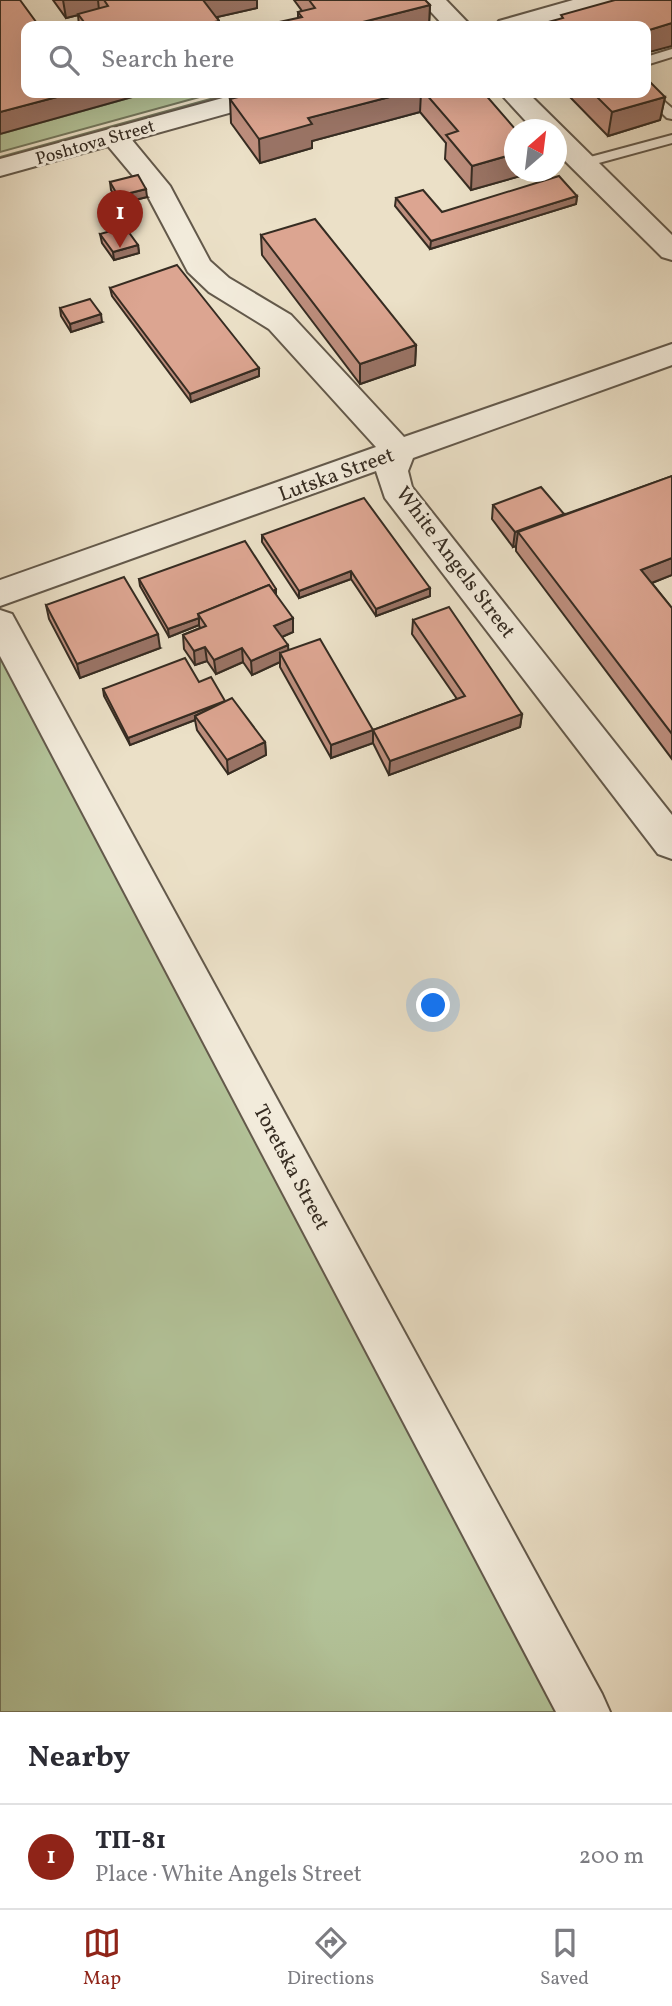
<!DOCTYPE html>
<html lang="en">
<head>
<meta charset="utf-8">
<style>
  :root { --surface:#fff; --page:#f7f7f7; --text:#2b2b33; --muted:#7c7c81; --line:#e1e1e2; --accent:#8f2418 }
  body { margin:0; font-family:Vollkorn,serif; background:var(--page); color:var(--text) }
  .compass { position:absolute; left:504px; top:119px; width:63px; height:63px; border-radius:50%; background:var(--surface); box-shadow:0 7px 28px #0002; rotate:28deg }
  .you { position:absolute; left:434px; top:1006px; width:24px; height:24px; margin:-18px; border:5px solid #fff; border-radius:50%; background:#1a73e8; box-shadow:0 0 0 10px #1a73e833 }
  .badge { display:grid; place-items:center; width:46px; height:46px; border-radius:50%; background:var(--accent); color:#fff; font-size:23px; font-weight:700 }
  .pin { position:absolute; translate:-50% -58px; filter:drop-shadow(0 2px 4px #0008) }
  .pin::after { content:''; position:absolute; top:37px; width:24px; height:21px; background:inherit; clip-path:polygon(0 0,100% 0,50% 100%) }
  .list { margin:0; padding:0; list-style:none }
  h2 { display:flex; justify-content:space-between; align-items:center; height:91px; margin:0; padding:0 28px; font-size:30px }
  h2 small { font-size:23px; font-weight:400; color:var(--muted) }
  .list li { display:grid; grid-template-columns:46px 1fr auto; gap:21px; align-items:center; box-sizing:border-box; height:105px; padding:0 28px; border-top:2px solid var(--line) }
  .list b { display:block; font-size:26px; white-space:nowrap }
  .list p { margin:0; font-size:23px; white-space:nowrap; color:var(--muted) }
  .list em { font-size:23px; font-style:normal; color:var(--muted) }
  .icon { flex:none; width:38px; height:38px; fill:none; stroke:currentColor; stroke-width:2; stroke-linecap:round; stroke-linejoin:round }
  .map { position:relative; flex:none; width:672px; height:1712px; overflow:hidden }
  .search { position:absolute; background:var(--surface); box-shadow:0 7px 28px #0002; left:21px; right:21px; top:21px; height:77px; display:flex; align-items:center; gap:18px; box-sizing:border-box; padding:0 24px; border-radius:14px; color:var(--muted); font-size:26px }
  .sheet { height:196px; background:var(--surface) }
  nav { display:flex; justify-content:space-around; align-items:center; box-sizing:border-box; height:98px; border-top:2px solid var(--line); background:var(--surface); font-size:19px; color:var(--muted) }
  nav a { display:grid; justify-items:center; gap:4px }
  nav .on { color:var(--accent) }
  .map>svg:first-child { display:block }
  .green { fill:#b3c399; stroke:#74785e; stroke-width:2 }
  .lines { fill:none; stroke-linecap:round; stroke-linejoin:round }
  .lane-casing { stroke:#63594b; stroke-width:4 }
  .street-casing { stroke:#63594b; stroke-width:4 }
  .lane { fill:#f2ebdb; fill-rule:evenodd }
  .street { fill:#f2ebdb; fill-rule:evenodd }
  .wall { fill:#bd8e7d; stroke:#362c22; stroke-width:2 }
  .shaded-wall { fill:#9a7466; stroke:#362c22; stroke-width:2 }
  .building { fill:#dca591; stroke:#362c22; stroke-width:2 }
  .labels { text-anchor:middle; stroke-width:6; stroke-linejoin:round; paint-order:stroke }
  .far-street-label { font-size:18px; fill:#362c22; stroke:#f2ebdb }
  .street-label { font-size:21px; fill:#362c22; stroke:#f2ebdb }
</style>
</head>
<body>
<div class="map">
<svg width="672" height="1712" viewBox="0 0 672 1712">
  <rect width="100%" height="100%" fill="#ebe0c7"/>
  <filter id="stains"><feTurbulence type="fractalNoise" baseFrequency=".00286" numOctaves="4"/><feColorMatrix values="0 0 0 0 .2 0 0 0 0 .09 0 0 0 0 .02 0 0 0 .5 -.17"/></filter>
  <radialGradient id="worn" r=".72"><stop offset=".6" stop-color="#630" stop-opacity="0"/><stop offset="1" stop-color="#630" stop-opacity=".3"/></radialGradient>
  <!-- green -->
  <g class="green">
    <polygon points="214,93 0,152 0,134 143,94"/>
    <polygon points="232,93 246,93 0,161 0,157"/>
    <polygon points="0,656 559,1712 0,1712"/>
  </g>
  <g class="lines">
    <defs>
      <g id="lane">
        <polygon points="672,49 672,57 646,65 646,57"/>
        <polygon points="646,86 672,108 672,119 667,118 641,93 646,93"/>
        <polygon points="672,135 672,143 584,167 577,163 579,160"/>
      </g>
      <g id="street">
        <polygon points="420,0 446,0 471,26 444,26"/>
        <polygon points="573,0 612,0 609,5 535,26 495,26 499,21"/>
        <polygon points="241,93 283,93 279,99 132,140 170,186 210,261 229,278 291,315 404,437 672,344 672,365 413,458 408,471 412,487 672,815 672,859 658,854 385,498 376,471 0,606 0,580 376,447 269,329 209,292 188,272 144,189 108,146 0,176 0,159"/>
        <polygon points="500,93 528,93 672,235 672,260 662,257 556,152 556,130 534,130"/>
        <polygon points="0,610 12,614 602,1694 610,1712 556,1712 0,656"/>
      </g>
    </defs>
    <!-- lane casing -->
    <use href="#lane" class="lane-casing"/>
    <!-- street casing -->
    <use href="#street" class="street-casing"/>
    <!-- lane -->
    <use href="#lane" class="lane"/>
    <!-- street -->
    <use href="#street" class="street"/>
  </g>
  <!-- wall -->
  <g class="wall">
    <polygon points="53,0 257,0 257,8 217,17 219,21 219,26 79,26 78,15 66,18"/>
    <polygon points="294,0 425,0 430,5 429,25 298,17 298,12 302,11"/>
    <polygon points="255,93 484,93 514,172 531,172 531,173 471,190 445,159 446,143 420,112 312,141 312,148 260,163 231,123 230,99"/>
    <polygon points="566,93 646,93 665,97 660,120 608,136"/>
    <polygon points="110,182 147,197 119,204 111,190"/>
    <polygon points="577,196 576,204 430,249 395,206 396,198 442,212"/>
    <polygon points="100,234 138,245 139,253 114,260 102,243"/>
    <polygon points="261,235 416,345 415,365 360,384 262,255"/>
    <polygon points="110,288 259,368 259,376 191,402 112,296"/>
    <polygon points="60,308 102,322 71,332 61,316"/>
    <polygon points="672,476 672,575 652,583 672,608 672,759 516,551 516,546 513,547 492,519 493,505 564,514 563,515"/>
    <polygon points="262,535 430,588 430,596 376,616 351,579 299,598 262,542"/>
    <polygon points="139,579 276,589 276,595 293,632 282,637 288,650 373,743 331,758 280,667 280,662 252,675 243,662 216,674 207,661 195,665 184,649 183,635 200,628 199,625 169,637 140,586"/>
    <polygon points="46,605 160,648 80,678 49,619"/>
    <polygon points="413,620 522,714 520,727 389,775 373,743 373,730 457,699 412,634"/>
    <polygon points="199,682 225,702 265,742 266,755 228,774 197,730 195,720 130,745 104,696 103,689"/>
  </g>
  <!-- shaded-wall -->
  <g class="shaded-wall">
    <polygon points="63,0 98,0 99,10 66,18"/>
    <polygon points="203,0 257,0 257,8 204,20"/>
    <polygon points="430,5 429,25 424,26 347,26"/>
    <polygon points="219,21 219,26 196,26"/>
    <polygon points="672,23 672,46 646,53 646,31"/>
    <polygon points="72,93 143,93 143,94 0,134 0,112"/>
    <polygon points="405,93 421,93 420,112 312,141 312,148 260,163 259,139 308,118"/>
    <polygon points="665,97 660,120 608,136 612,112"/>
    <polygon points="514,154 514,172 531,172 531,173 471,190 472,166"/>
    <polygon points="146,189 147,197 119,204 118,196"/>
    <polygon points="577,196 576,204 430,249 431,241"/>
    <polygon points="138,245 139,253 114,260 113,252"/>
    <polygon points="101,314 102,322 71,332 70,324"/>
    <polygon points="416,345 415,365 360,384 360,364"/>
    <polygon points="259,368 259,376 191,402 190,394"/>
    <polygon points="564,514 561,528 518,532 516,546 513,547 515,532"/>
    <polygon points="672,558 672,575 636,589 641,570"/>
    <polygon points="351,571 351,579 299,598 299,591"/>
    <polygon points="430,588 430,596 376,616 376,609"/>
    <polygon points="199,618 199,625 169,637 168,629"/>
    <polygon points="293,618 293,632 275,640 274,626"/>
    <polygon points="158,634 160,648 80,678 77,664"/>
    <polygon points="288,645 289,659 280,653 280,662 252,675 251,661"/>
    <polygon points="205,647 207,661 195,665 194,651"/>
    <polygon points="242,648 243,662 216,674 214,660"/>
    <polygon points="225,701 195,716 195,720 130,745 128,738"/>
    <polygon points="522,714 520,727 389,775 390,761"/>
    <polygon points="373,730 373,743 331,758 331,745"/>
    <polygon points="265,742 266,755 228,774 227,760"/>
  </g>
  <!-- building -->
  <g class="building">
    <polygon points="0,0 20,0 39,26 26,26 26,93 72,93 0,112"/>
    <polygon points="104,0 204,0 203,0 219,21 196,26 87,26 78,14 108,6"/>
    <polygon points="309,0 425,0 430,5 347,26 261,26 302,17 298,12 315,8"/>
    <polygon points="615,0 672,0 672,23 646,31 646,26 549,26 545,23 563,18 561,15"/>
    <polygon points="646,78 665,97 612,112 593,93 646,93"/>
    <polygon points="255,93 405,93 308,118 312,124 259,139 230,99"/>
    <polygon points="425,93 484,93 516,130 514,130 514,154 472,166 446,135 458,131"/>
    <polygon points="138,175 146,189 118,196 110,182"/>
    <polygon points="559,176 577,196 431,241 396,198 423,190 442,212"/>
    <polygon points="315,219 416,345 360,364 261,235"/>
    <polygon points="125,227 138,245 113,252 100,234"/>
    <polygon points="177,265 259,368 190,394 110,288"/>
    <polygon points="90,299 101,314 70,324 60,308"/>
    <polygon points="672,476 672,558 641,570 672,608 672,734 518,532"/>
    <polygon points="541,487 564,514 515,532 493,505"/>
    <polygon points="364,498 430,588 376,609 351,571 299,591 262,535"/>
    <polygon points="245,541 276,589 273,591 269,585 198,614 199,618 168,629 139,579"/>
    <polygon points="124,577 158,634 77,664 46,605"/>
    <polygon points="269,585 293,618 274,626 288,645 251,661 242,648 214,660 205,647 194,651 183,635 206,626 198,614"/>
    <polygon points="449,607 522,714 390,761 373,730 465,696 413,620"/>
    <polygon points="320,639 373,730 331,745 280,653"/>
    <polygon points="185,658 199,682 211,677 225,701 128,738 103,689"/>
    <polygon points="232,698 265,742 227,760 195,716"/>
  </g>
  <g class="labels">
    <!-- far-street labels -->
    <g class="far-street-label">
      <text transform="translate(95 142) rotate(-16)" y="6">Poshtova Street</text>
    </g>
    <!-- street labels -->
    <g class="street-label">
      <text transform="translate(336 474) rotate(-20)" y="7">Lutska Street</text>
      <text transform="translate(456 562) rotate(53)" y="7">White Angels Street</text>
      <text transform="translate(292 1167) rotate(62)" y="7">Toretska Street</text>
    </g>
  </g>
  <rect width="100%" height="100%" filter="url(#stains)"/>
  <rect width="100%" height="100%" fill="url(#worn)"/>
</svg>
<svg class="compass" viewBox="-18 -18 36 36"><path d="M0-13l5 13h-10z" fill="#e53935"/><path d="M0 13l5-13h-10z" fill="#7c7c81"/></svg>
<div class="you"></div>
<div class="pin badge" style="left:120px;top:248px">1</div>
<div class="search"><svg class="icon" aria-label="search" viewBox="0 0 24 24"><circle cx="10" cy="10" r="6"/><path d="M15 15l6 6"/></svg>Search here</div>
</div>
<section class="sheet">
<h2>Nearby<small></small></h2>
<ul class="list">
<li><span class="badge">1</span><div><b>ТП-81</b><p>Place · White Angels Street</p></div><em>200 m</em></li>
</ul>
</section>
<nav>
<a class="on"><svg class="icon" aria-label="map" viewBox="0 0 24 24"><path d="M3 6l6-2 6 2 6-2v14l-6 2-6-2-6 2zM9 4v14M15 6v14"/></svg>Map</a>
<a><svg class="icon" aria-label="directions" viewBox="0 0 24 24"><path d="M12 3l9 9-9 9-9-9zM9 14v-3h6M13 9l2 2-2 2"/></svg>Directions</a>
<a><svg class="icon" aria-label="saved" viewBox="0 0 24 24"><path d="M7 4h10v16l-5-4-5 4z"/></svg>Saved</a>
</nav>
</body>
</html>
